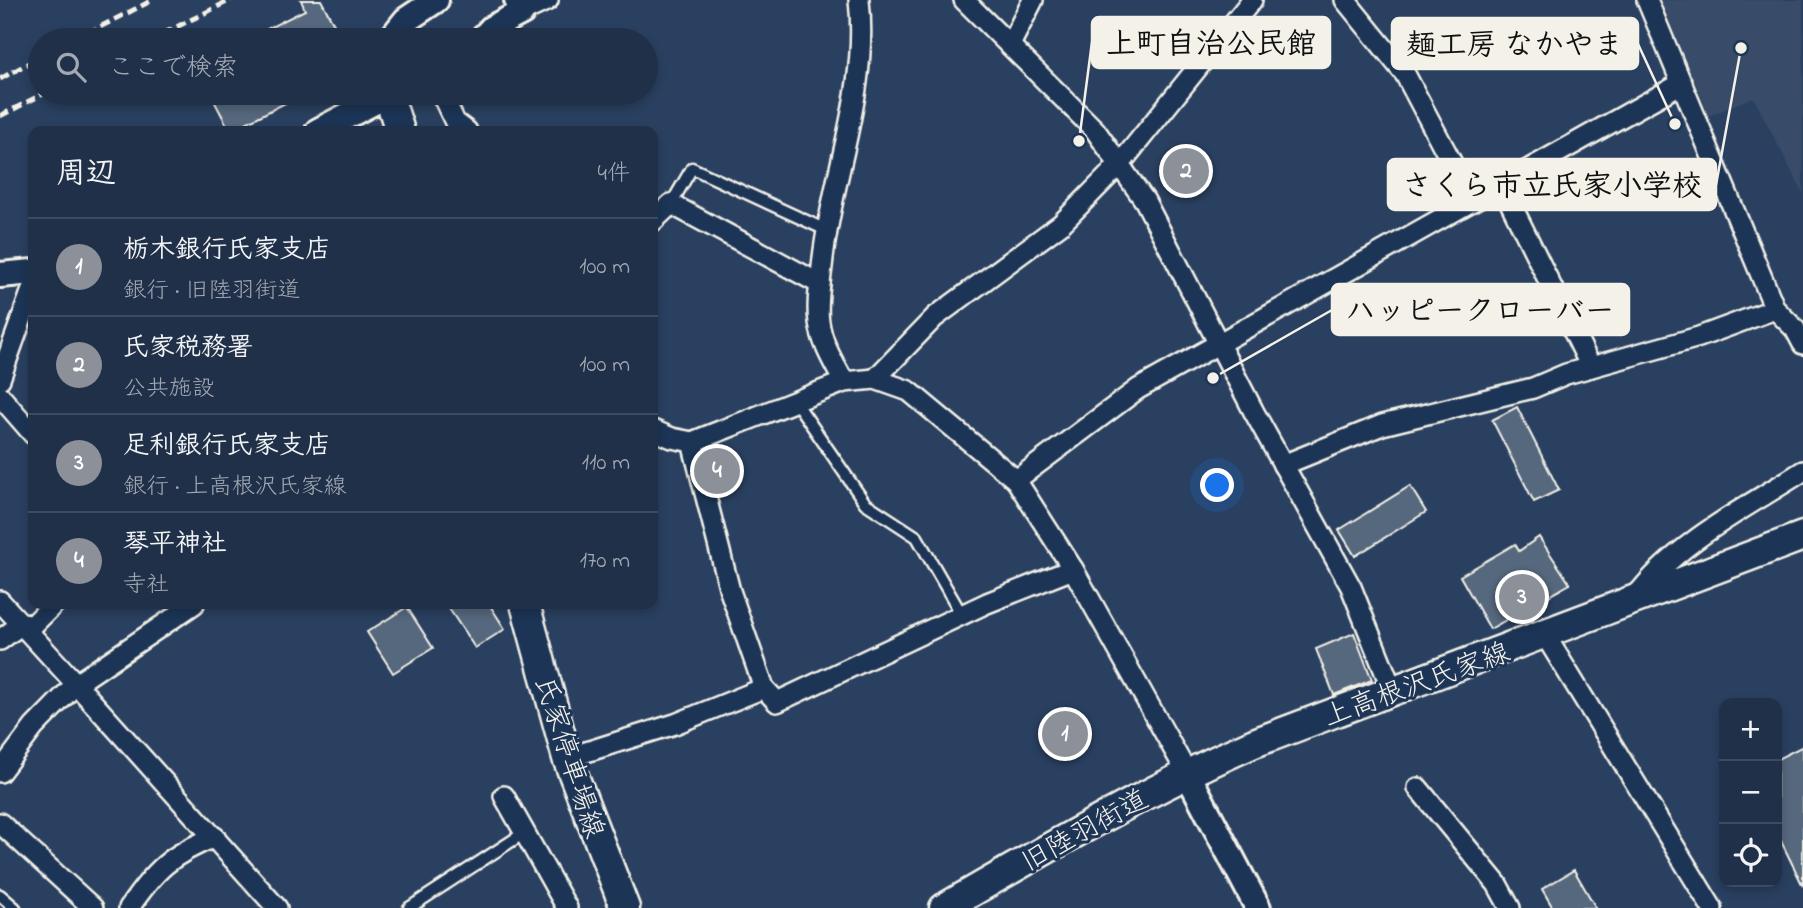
<!DOCTYPE html>
<html lang="ja">
<head>
<meta charset="utf-8">
<style>
  :root { --surface:#203048; --page:#2d3c52; --text:#f1f3f6; --muted:#a2a9b4; --line:#3d4b60; --accent:#8c9099 }
  body { margin:0; font-family:"Indie Flower","Klee One",sans-serif; background:var(--page); color:var(--text) }
  .controls { position:absolute; right:21px; bottom:21px; display:grid; overflow:hidden; border-radius:14px; box-shadow:0 4px 10px #0003 }
  .controls button { width:63px; height:63px; display:grid; place-items:center; padding:0; border:0; border-bottom:2px solid var(--line); background:var(--surface); color:var(--text); font:35px sans-serif }
  .you { position:absolute; left:1218px; top:486px; width:24px; height:24px; margin:-18px; border:5px solid #fff; border-radius:50%; background:#1a73e8; box-shadow:0 0 0 10px #1a73e833 }
  .badge { display:grid; place-items:center; width:46px; height:46px; border-radius:50%; background:var(--accent); color:#fff; font-size:23px; font-weight:700 }
  .pin { position:absolute; translate:-50% -50%; border:4px solid #fff; box-shadow:0 2px 7px #0006 }
  .list { margin:0; padding:0; list-style:none }
  h2 { display:flex; justify-content:space-between; align-items:center; height:91px; margin:0; padding:0 28px; font-size:30px }
  h2 small { font-size:23px; font-weight:400; color:var(--muted) }
  .list li { display:grid; grid-template-columns:46px 1fr auto; gap:21px; align-items:center; box-sizing:border-box; height:98px; padding:0 28px; border-top:2px solid var(--line) }
  .list b { display:block; font-size:26px; white-space:nowrap }
  .list p { margin:0; font-size:23px; white-space:nowrap; color:var(--muted) }
  .list em { font-size:23px; font-style:normal; color:var(--muted) }
  .icon { flex:none; width:38px; height:38px; fill:none; stroke:currentColor; stroke-width:2; stroke-linecap:round; stroke-linejoin:round }
  .map { position:relative; flex:none; width:1803px; height:908px; overflow:hidden }
  .search { position:absolute; background:var(--surface); box-shadow:0 4px 10px #0003; left:28px; top:28px; width:630px; height:77px; display:flex; align-items:center; gap:18px; box-sizing:border-box; padding:0 24px; border-radius:38px; color:var(--muted); font-size:26px }
  .panel { position:absolute; background:var(--surface); box-shadow:0 4px 10px #0003; left:28px; top:126px; width:630px; height:483px; border-radius:14px }
  .map>svg:first-child { display:block }
  .built { fill:#374c69 }
  .building { fill:#56677d; stroke:#f4f1e8; stroke-width:2 }
  .lines { fill:none; stroke-linecap:round; stroke-linejoin:round }
  .service-casing { stroke:#f4f1e8; stroke-width:15 }
  .minor-casing { stroke:#f4f1e8; stroke-width:24 }
  .tertiary-casing { stroke:#f4f1e8; stroke-width:30 }
  .secondary-casing { stroke:#f4f1e8; stroke-width:33 }
  .service { stroke:#1d3557; stroke-width:10 }
  .minor { stroke:#1d3557; stroke-width:19 }
  .tertiary { stroke:#1d3557; stroke-width:24 }
  .secondary { stroke:#1d3557; stroke-width:28 }
  .rail { stroke:#f4f1e8; stroke-width:5; stroke-dasharray:10 5; stroke-linecap:butt }
  .labels { text-anchor:middle; stroke-width:6; stroke-linejoin:round; paint-order:stroke }
  .street-label { font-size:28px; fill:#f4f1e8; stroke:#1d3557 }
  .leader { fill:none; stroke:#f4f1e8; stroke-width:2.5 }
  .callout-dot { fill:#f4f1e8; stroke:#1d3557; stroke-width:2.5 }
  .callout { fill:#f4f1e8; stroke:#f4f1e8; stroke-width:2.5 }
  .callout-label { font-size:30px; text-anchor:middle; font-weight:bold; fill:#111 }
</style>
</head>
<body>
<div class="map">
<svg width="1803" height="908" viewBox="0 0 1803 908">
  <rect width="100%" height="100%" fill="#2a4060"/>
  <filter id="ink" filterUnits="userSpaceOnUse"><feTurbulence type="fractalNoise" baseFrequency=".0143" numOctaves="2"/><feDisplacementMap in="SourceGraphic" scale="14" xChannelSelector="R" yChannelSelector="G"/><feConvolveMatrix kernelMatrix="1 2 1 2 8 2 1 2 1" color-interpolation-filters="sRGB"/></filter>
  <g filter="url(#ink)">
    <!-- built -->
    <polygon class="built" points="1660,0 1803,0 1803,193 1753,97 1709,116"/>
    <!-- building -->
    <g class="building">
      <polygon points="301,0 321,0 337,30 317,40 245,40 305,10"/>
      <polygon points="210,93 305,93 230,131"/>
      <polygon points="1517,407 1559,490 1534,502 1492,420"/>
      <polygon points="1410,486 1426,512 1355,556 1339,530"/>
      <polygon points="1539,537 1570,584 1490,629 1460,576 1515,544 1519,551"/>
      <polygon points="446,604 489,604 505,629 475,648"/>
      <polygon points="407,607 433,648 393,673 367,632"/>
      <polygon points="1354,633 1372,680 1334,695 1316,649"/>
      <polygon points="1803,746 1803,886 1777,833 1777,759"/>
      <polygon points="1574,870 1596,908 1553,908 1542,889"/>
    </g>
    <g class="lines">
      <defs>
        <g id="service">
          <polyline points="671,204 692,168 826,230"/>
          <polyline points="795,401 865,503 917,537 962,615"/>
          <polyline points="0,895 15,908"/>
          <polyline points="409,908 524,833"/>
        </g>
        <g id="minor">
          <polyline points="964,0 1095,130 1145,201 1254,412 1351,587 1393,692"/>
          <polyline points="1345,0 1405,74 1472,201"/>
          <polyline points="1647,0 1775,309 1795,329 1803,344"/>
          <polyline points="522,12 548,0"/>
          <polyline points="1010,45 1033,0"/>
          <polyline points="441,93 455,122 467,131"/>
          <polyline points="1501,184 1591,367"/>
          <polyline points="653,221 671,204 820,284"/>
          <polyline points="0,379 33,287"/>
          <polyline points="875,379 935,317 1061,224 1121,163 1252,0"/>
          <path d="M844 382C834 363 822 344 819 322 816 302 821 279 823 258 833 172 869 88 859 0"/>
          <polyline points="0,396 33,434"/>
          <polyline points="653,430 672,438 692,442 844,382 875,379 909,391 1016,480 1073,569 1187,773"/>
          <polyline points="692,442 730,591 764,688 777,702 987,603 1073,569"/>
          <polyline points="1283,465 1382,425 1533,388 1566,374 1699,337 1775,309"/>
          <polyline points="1016,480 1138,389 1682,83"/>
          <path d="M1635 598C1676 542 1746 508 1803 471"/>
          <polyline points="0,601 76,684 194,604"/>
          <polyline points="29,629 54,604"/>
          <polyline points="1545,635 1712,908"/>
          <polyline points="0,640 23,623"/>
          <polyline points="567,758 675,724 764,688"/>
          <polyline points="0,772 34,727 76,684 277,908"/>
          <polyline points="1418,788 1497,884 1510,908"/>
          <polyline points="504,796 567,908"/>
          <polyline points="0,823 93,908"/>
          <path d="M129 908C155 870 171 854 215 837"/>
        </g>
        <g id="tertiary">
          <polyline points="390,40 406,20 436,0"/>
          <polyline points="481,40 492,28 522,12 517,0"/>
          <polyline points="318,131 391,93"/>
          <polyline points="0,275 33,272"/>
          <polyline points="1187,773 1258,908"/>
        </g>
        <g id="secondary">
          <polyline points="388,94 400,131"/>
          <polyline points="525,604 567,758 625,908"/>
          <path d="M944 908C1046 849 1147 790 1254 743L1803 536"/>
        </g>
      </defs>
      <!-- service casing -->
      <use href="#service" class="service-casing"/>
      <!-- minor casing -->
      <use href="#minor" class="minor-casing"/>
      <!-- tertiary casing -->
      <use href="#tertiary" class="tertiary-casing"/>
      <!-- secondary casing -->
      <use href="#secondary" class="secondary-casing"/>
      <!-- service -->
      <use href="#service" class="service"/>
      <!-- minor -->
      <use href="#minor" class="minor"/>
      <!-- tertiary -->
      <use href="#tertiary" class="tertiary"/>
      <!-- secondary -->
      <use href="#secondary" class="secondary"/>
      <!-- rail -->
      <g class="rail">
        <polyline points="74,40 153,0"/>
        <polyline points="150,40 231,0"/>
        <polyline points="0,79 40,57"/>
        <polyline points="0,116 45,93"/>
      </g>
    </g>
  </g>
  <g class="labels">
    <!-- street labels -->
    <g class="street-label">
      <text transform="translate(1416 683) rotate(-20)" y="10">上高根沢氏家線</text>
      <text transform="translate(571 757) rotate(72)" y="10">氏家停車場線</text>
      <text transform="translate(1084 829) rotate(-29)" y="10">旧陸羽街道</text>
    </g>
  </g>
  <!-- callouts -->
  <path class="leader" d="M1079 141L1092 42M1675 124L1638 44M1741 48L1716 185M1213 378L1332 310"/>
  <g class="callout-dot">
    <circle cx="1079" cy="141" r="7"/>
    <circle cx="1675" cy="124" r="7"/>
    <circle cx="1741" cy="48" r="7"/>
    <circle cx="1213" cy="378" r="7"/>
  </g>
  <g class="callout">
    <rect x="1092" y="17" width="238" height="51" rx="7"/>
    <rect x="1392" y="18" width="246" height="51" rx="7"/>
    <rect x="1388" y="159" width="328" height="51" rx="7"/>
    <rect x="1332" y="284" width="297" height="51" rx="7"/>
  </g>
  <g class="callout-label">
    <text x="1211" y="53">上町自治公民館</text>
    <text x="1515" y="54">麺工房 なかやま</text>
    <text x="1552" y="195">さくら市立氏家小学校</text>
    <text x="1480" y="320">ハッピークローバー</text>
  </g>
</svg>
<div class="controls">
<button>+</button>
<button>−</button>
<button><svg class="icon" aria-label="locate" viewBox="0 0 24 24"><circle cx="12" cy="12" r="6"/><path d="M12 2v4M12 18v4M2 12h4M18 12h4"/></svg></button>
</div>
<div class="you"></div>
<div class="pin badge" style="left:1065px;top:734px">1</div>
<div class="pin badge" style="left:1186px;top:171px">2</div>
<div class="pin badge" style="left:1522px;top:597px">3</div>
<div class="pin badge" style="left:717px;top:471px">4</div>
<div class="search"><svg class="icon" aria-label="search" viewBox="0 0 24 24"><circle cx="10" cy="10" r="6"/><path d="M15 15l6 6"/></svg>ここで検索</div>
<section class="panel">
<h2>周辺<small>4件</small></h2>
<ul class="list">
<li><span class="badge">1</span><div><b>栃木銀行氏家支店</b><p>銀行 · 旧陸羽街道</p></div><em>100 m</em></li>
<li><span class="badge">2</span><div><b>氏家税務署</b><p>公共施設</p></div><em>100 m</em></li>
<li><span class="badge">3</span><div><b>足利銀行氏家支店</b><p>銀行 · 上高根沢氏家線</p></div><em>110 m</em></li>
<li><span class="badge">4</span><div><b>琴平神社</b><p>寺社</p></div><em>170 m</em></li>
</ul>
</section>
</div>
</body>
</html>
